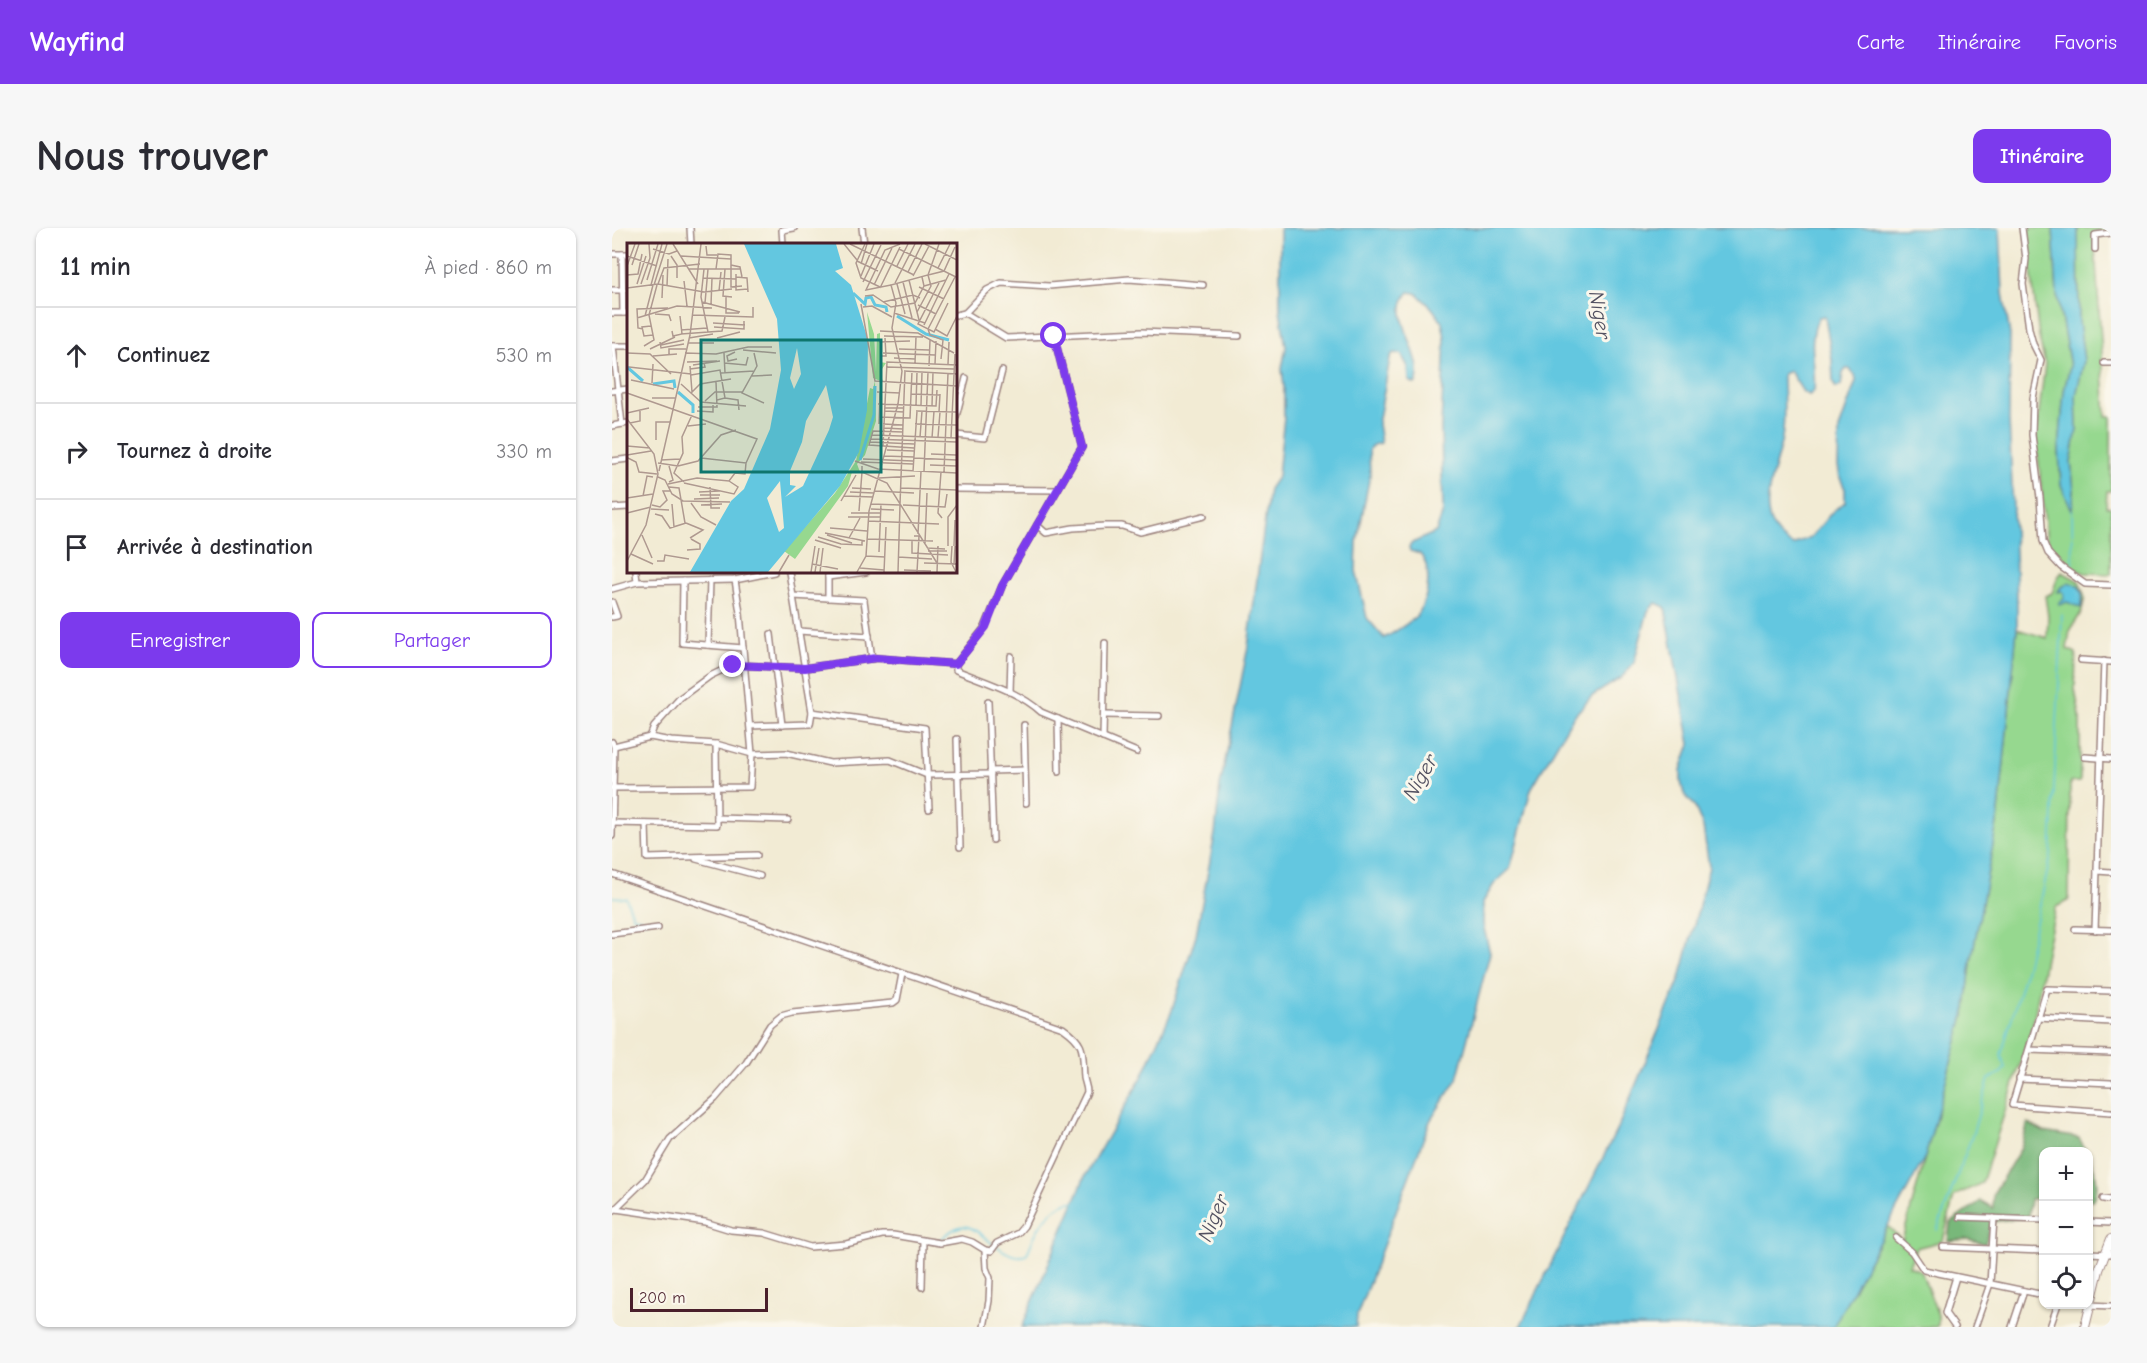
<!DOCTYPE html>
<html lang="fr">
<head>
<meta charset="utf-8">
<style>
  :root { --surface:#fff; --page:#f7f7f7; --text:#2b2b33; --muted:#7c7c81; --line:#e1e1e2; --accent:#7c3aed }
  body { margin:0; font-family:"Comic Neue",sans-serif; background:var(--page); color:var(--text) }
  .controls { position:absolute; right:18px; bottom:18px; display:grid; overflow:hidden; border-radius:12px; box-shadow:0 2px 4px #0004 }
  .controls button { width:54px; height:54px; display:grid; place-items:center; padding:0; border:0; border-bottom:2px solid var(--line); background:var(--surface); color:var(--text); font:30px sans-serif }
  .scale { position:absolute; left:18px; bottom:15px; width:138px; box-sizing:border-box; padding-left:6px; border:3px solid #4a1f2b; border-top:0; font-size:16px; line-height:21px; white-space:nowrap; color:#4a1f2b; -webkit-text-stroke:4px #fbf7ec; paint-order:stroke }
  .stop { position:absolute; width:18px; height:18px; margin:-14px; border:4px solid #7c3aed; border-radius:50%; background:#fff }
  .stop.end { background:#7c3aed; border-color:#fff; box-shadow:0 2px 6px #0008 }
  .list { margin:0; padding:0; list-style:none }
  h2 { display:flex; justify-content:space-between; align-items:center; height:78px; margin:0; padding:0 24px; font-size:26px }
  h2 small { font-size:20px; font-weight:400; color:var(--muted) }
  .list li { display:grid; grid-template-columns:39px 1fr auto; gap:18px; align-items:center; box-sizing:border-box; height:96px; padding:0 24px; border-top:2px solid var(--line) }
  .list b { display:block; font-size:22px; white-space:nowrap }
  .list em { font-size:20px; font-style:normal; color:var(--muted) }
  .actions { display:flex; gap:12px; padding:18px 24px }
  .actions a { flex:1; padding:14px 0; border:2px solid var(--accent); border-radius:12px; text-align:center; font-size:21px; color:var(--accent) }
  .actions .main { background:var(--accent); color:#fff }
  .icon { flex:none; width:33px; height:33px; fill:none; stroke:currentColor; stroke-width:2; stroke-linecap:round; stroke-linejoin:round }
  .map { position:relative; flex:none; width:1499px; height:1099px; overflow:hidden; border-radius:12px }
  header { display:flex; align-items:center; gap:36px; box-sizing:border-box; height:84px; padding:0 30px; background:var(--accent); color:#fff }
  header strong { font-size:28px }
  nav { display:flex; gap:33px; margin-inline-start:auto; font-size:21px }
  .intro { display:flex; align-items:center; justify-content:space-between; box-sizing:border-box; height:144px; padding:0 36px }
  h1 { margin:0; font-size:42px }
  .button { padding:15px 27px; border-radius:12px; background:var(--accent); color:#fff; font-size:21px; font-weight:700 }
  main { display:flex; gap:36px; padding:0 36px }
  aside { flex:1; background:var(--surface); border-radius:12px; box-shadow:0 2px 4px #0004 }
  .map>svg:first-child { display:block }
  .green { fill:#96d88f; stroke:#707c5d; stroke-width:1.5 }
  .forest { fill:#78b87a; stroke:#616c52; stroke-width:1.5 }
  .water { fill:#63c7e0; stroke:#567386; stroke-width:1.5; fill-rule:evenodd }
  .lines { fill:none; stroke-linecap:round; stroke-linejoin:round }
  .stream { stroke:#63c7e0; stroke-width:1.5 }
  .street-casing { stroke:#9e8580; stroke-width:8 }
  .secondary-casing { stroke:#9e8580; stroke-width:10 }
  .street { stroke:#fff; stroke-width:5 }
  .secondary { stroke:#fff; stroke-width:8 }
  .route { stroke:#7c3aed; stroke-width:8 }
  .labels { text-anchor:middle; stroke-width:6; stroke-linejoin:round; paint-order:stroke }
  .water-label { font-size:21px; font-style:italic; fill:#525161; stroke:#fbf7ec }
  .inset-river { fill:none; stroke:#63c7e0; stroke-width:3 }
  .inset-road { fill:none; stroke:#af9990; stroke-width:1.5 }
  .view { fill:#0f766e; fill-opacity:0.15; stroke:#0f766e; stroke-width:3 }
  .inset-edge { fill:none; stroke:#4a1f2b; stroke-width:3 }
</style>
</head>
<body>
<header>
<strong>Wayfind</strong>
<nav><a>Carte</a><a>Itinéraire</a><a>Favoris</a></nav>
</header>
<div class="intro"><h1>Nous trouver</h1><a class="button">Itinéraire</a></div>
<main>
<aside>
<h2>11 min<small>À pied · 860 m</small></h2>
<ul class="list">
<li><svg class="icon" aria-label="ahead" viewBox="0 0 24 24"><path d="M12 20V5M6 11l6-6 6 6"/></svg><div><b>Continuez</b></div><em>530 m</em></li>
<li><svg class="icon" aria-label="right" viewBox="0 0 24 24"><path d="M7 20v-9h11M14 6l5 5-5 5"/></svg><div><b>Tournez à droite</b></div><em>330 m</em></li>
<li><svg class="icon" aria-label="arrive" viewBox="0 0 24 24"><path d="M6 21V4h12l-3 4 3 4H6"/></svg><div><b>Arrivée à destination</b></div></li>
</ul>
<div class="actions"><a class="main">Enregistrer</a><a>Partager</a></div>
</aside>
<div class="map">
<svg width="1499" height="1099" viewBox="0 0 1499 1099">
  <rect width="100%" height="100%" fill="#fbf7ec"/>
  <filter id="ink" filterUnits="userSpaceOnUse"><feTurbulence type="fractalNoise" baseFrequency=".0167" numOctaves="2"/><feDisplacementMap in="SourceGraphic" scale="12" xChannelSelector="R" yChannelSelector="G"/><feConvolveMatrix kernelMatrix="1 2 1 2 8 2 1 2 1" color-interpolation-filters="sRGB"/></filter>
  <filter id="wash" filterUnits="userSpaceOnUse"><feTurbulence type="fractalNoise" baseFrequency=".008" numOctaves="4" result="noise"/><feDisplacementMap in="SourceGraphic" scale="24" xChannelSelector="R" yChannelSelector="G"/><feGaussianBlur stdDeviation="1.35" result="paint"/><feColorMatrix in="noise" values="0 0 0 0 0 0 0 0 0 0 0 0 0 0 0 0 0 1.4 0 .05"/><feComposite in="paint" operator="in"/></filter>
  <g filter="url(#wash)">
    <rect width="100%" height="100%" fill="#f2ebd4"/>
    <!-- green -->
    <g class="green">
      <polygon points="1414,0 1441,0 1445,66 1458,138 1452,163 1447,222 1449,257 1460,280 1462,263 1459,234 1465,201 1464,167 1472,133 1467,94 1466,0 1494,0 1495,2 1482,4 1494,188 1499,188 1499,263 1495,263 1494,279 1499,280 1499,346 1473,345 1456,339 1435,315 1424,208 1433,136 1427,109"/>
      <polygon points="1450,344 1467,353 1473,370 1469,385 1458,403 1455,421 1464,425 1463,462 1468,488 1468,554 1458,554 1457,672 1444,679 1435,719 1421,796 1370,955 1342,968 1331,1013 1304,1020 1297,1038 1309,1043 1326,1087 1326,1097 1324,1099 1221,1099 1276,998 1290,1013 1354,780 1359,734 1387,584 1405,401 1435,410 1436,388 1433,368 1440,365 1446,349"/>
    </g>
    <!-- forest -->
    <g class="forest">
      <polygon points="1416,895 1432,904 1467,910 1474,923 1432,924 1431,971 1418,971 1416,989 1380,994 1373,1016 1356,1011 1336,1013 1338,995 1369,973 1381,980 1381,966 1409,920"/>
      <path d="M1477 929C1484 944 1488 957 1482 972H1477Z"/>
    </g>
    <!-- water -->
    <g class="water">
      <path d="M668 0H1388L1391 65 1398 107 1397 192 1405 369V401L1387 584 1359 734 1354 780 1313 929 1221 1099H908L1007 897 1068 751 1097 639 1091 598 1082 577 1072 566 1069 554V542L1078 516 1053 379 1044 375 1036 383 1022 435 1009 450 980 468 961 489 919 561 898 641 882 656 871 674V697L878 725 845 851 818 893 745 1087 744 1099H410L473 948 530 849 559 785 584 707 603 606 608 558 636 419 657 261 666 248 672 189V159L670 141 674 119 668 82ZM797 64 804 65 820 80 830 94 833 110 829 200 831 284 824 304 800 315 797 319 798 323 808 326C821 341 816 369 807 385 804 391 778 407 772 410L755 390 744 343 745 314 758 247 757 221 761 217 769 215 766 196 778 130 781 125 789 126 796 139 797 153 803 156C818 132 773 88 797 64ZM1213 88 1220 132 1221 155 1224 160 1229 158 1231 145 1234 141H1238L1243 147 1244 153 1227 201 1226 238 1228 250 1233 261V274L1220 284 1200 308 1181 317C1133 292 1167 242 1171 203 1173 184 1171 165 1171 146L1178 143 1191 164 1197 167 1202 163C1205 136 1194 115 1207 89Z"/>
      <polygon points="1441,0 1466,0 1467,94 1472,133 1464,167 1465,201 1459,234 1462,263 1460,282 1449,257 1447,222 1452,163 1458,138 1445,66"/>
      <path d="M1457 355C1471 355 1472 369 1469 380L1455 374 1448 377 1447 375 1452 371V365L1450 363 1446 364 1448 360Z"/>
    </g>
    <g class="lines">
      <!-- stream -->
      <g class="stream">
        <polyline points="1460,282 1461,335"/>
        <polyline points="0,669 14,670 21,688 34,693"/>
        <polyline points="1325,1002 1360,908 1377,851 1389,845 1393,840 1389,827 1412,748 1439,627 1450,387"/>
        <path d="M328 1012C352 989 359 998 382 1017"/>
        <path d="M386 1019C394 1025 404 1031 414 1027 418 1021 419 1015 422 1009 429 994 446 972 463 974"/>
      </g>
    </g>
  </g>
  <g filter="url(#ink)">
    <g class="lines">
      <defs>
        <g id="street">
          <polyline points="78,0 79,16"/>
          <polyline points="250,0 252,16"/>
          <polyline points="1410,0 1414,31 1411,56 1417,101 1421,116 1429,132 1421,170 1420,207 1428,270 1431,313 1436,325 1449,339 1473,356 1499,357"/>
          <polyline points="171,16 170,2 182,0"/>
          <polyline points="1483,21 1483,7 1499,5"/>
          <polyline points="0,26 16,26"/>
          <polyline points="10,26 11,85"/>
          <polyline points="0,62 11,62"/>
          <polyline points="0,85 16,85"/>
          <polyline points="353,85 394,110 529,104 627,108"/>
          <polyline points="344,87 353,85 375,62 389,55 437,58 517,51 591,57"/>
          <path d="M442 108 470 219 390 358 373 399 344 436V442C373 454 406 463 429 484L525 524"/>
          <polyline points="0,118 16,118"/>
          <polyline points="1,118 10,196"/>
          <polyline points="1492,135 1499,135"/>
          <polyline points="0,163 16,161"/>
          <polyline points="344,189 354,150"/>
          <polyline points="0,198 16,195"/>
          <polyline points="344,207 373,210 390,143"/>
          <polyline points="0,233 16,231"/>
          <polyline points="344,261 445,262"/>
          <polyline points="0,280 16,279"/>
          <polyline points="425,297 434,305 461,300 493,298 510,298 528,304 592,288"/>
          <polyline points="24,344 25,354"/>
          <polyline points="216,344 216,370"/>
          <polyline points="216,349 254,344"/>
          <polyline points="71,353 70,415 131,420"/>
          <polyline points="0,361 25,354 123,352 162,344"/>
          <polyline points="181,368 252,372 260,431"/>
          <polyline points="0,374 5,388 0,389"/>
          <polyline points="187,403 257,408"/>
          <polyline points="159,406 170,497"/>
          <polyline points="96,417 98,352"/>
          <polyline points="1469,432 1499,434"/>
          <polyline points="398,464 399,428"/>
          <polyline points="376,474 381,612"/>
          <polyline points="200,484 313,500 317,581"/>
          <polyline points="492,487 547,488"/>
          <polyline points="446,491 447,544"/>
          <polyline points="412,497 414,575"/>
          <polyline points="138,498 198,496 200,484 177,344"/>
          <polyline points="38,509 42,499 68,470 98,448 121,437 193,440 264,430 344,436"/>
          <polyline points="491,510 493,415"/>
          <polyline points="345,511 348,619"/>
          <polyline points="0,514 2,518 38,509 59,513 104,516 140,526 174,525 218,535 278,532 315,547 379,546"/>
          <polyline points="1473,529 1499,531"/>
          <polyline points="379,543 413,542"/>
          <polyline points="0,560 138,559 140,526 128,385 123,352"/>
          <polyline points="105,590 176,592"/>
          <polyline points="0,595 105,597 104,516"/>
          <polyline points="34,596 35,630 145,627"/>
          <polyline points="0,608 2,518"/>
          <polyline points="84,631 148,648"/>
          <polyline points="1485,643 1499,644"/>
          <path d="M0 646 451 800C475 817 470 824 472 850 473 855 475 859 475 864L412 998 406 1005 385 1015 379 1023 373 1022 360 1014 350 1011 328 1015 281 1007H270L234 1016 198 1019 152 1005 119 1002 93 994 4 981"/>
          <polyline points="1463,701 1499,702"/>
          <polyline points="1483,702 1492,433"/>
          <polyline points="0,706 46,700"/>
          <polyline points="1499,763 1435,761 1400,877 1499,884"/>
          <polyline points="1426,790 1499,794"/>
          <polyline points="1417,822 1499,825"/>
          <polyline points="1407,851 1499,855"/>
          <polyline points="1491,971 1499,972"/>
          <polyline points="0,984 33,952 58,911 103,871 134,835 158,797 169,788 180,785 281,775 285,772 290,746"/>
          <polyline points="1348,989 1432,992"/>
          <polyline points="1476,994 1499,995"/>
          <polyline points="1284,1010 1300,1024 1312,1042 1432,1067"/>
          <polyline points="1331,1019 1432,1023"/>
          <polyline points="1476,1025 1499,1026"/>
          <polyline points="310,1059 311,1013"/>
          <polyline points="1477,1077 1499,1078"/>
          <polyline points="372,1099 377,1073 378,1050 374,1040 373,1022"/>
          <polyline points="1343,1099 1333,1085 1344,1049"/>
          <polyline points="1363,1099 1378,1056 1382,990"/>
          <polyline points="1400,1099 1412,1063"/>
          <polyline points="1438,1099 1446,1076"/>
        </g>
        <polyline id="secondary" points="1473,1099 1487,1042 1499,1011"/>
      </defs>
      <!-- street casing -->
      <use href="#street" class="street-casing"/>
      <!-- secondary casing -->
      <use href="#secondary" class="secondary-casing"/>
      <!-- street -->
      <use href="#street" class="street"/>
      <!-- secondary -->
      <use href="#secondary" class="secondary"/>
    </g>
  </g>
  <g class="lines" filter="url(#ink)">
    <!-- route -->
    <polyline class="route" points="121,437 193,440 264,430 344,436 374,399 390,358 470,219 442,108"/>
  </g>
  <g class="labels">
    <!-- water labels -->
    <g class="water-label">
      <text transform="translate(988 87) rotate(80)" y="7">Niger</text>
      <text transform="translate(808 549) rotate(-60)" y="7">Niger</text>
      <text transform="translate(601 990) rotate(-67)" y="7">Niger</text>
    </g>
  </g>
  <!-- overview -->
  <g transform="translate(15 15)">
    <rect width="330" height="330" fill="#f2ebd4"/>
    <path d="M240 69 247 91 249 129 250 91 253 90V119L259 120 253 129 256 139 246 135ZM248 138 249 178 238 212 230 221 233 229H225L221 243 168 316 157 308 208 250 229 218 243 145 246 146Z" fill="#96d88f"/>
    <path d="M117 1H209L216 25 208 28 224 42 241 97 240 167 232 209 213 243 141 329H63L104 258 117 246 143 186 154 127 150 76ZM170 105 174 131 167 146 163 135ZM199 142 206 174 202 187 176 243 158 254 169 243 163 242V228L175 199 179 178ZM153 238 157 285 152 289 140 255Z" fill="#63c7e0" fill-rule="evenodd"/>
    <path class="inset-river" d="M226 50 238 61 239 55 244 54 248 62 259 64 260 69M270 73 299 91 322 97M0 124 16 138M26 141 47 138 48 145M51 149 66 162V170M233 217 247 172 248 143"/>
    <path class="inset-road" d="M46 1 71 41M217 1 230 17M223 1 287 32M238 1 229 20 234 35 253 44M298 1 330 17M79 3 80 12H90M26 6 42 11 50 8M272 6 329 34M0 13 30 23M44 13 50 22V35M54 13 104 16M230 18 251 28M234 21 240 1M5 22 12 1M104 22 113 24 115 34M0 23 8 1M270 23 281 1M311 25 323 1M62 26H114M77 26 74 54 81 89M89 26 91 11 104 12V26M98 26 96 53 105 54M104 26V44L115 43M281 29 295 1M109 31V47L121 46M0 32 11 31 15 11M234 33 247 1M286 33 302 3M109 34 120 35 121 49M76 35 109 36M20 37 31 1M282 37 292 77M57 38 60 63M236 39 254 2M276 39 285 75M268 40 288 1M312 40 291 81 307 89 321 60M10 41 19 13M14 41 23 15 22 1M31 41 37 25 73 21M270 41 278 71M24 42 35 1M27 42 40 1M247 42 265 5M264 42 239 47 258 7 273 1M40 43 41 16M297 43 319 37M292 44 317 56M0 45 31 41 77 49 105 46M253 45 273 4M92 48 94 29M99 53V70H112M238 53 246 52 264 64 288 60 297 43 295 34M311 53 322 31M35 55 36 32M75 59 113 69M256 59 286 52 293 55M78 60 81 26M234 61 248 138 330 143M84 62 85 35M291 62 309 71M236 64 245 63 265 74M290 69 304 43 301 32 317 28 328 4M267 70 298 80M28 71 42 72 44 78M66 72 126 74V64M18 73 26 42M10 75 50 63 85 65M86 80 118 82M297 82 311 53M24 83 15 84 17 93 26 92M87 84 117 86V78M16 86 11 85 10 66 41 65M308 86 320 93 330 73M54 87 80 85M45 88 46 93 55 91 53 73M253 88 291 90 327 110M54 91 95 88 98 74M257 93 296 94M62 95 86 91M90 95 113 89M33 99 34 105 57 101M252 99 283 98M61 100H87M34 102 57 97M17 103 27 97 22 72 30 42M23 106 48 94M272 106 302 107M116 107 149 110M108 109 100 113 101 118 110 116M0 110 23 111 44 131M58 110 89 111 121 104H145M97 110 98 130M127 110 130 123 115 150 137 160M256 110 308 112M42 112V106H59M26 113 50 111M253 113H259L258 95M267 115 288 116M314 116 316 97 303 92 301 86 328 34M60 119 90 118M97 120 119 122 121 114M288 120 289 94M308 121 309 98M321 121 322 99M66 122 93 118M63 123 65 149 73 141M302 123 303 97M2 124 64 131M259 124 327 126M63 126 78 124 77 120M277 128 330 131M94 130 127 128M64 132 93 127 98 155 90 157M125 133 145 132M4 137 47 146M25 140 26 121M54 141 74 159 119 163M73 141 104 136M250 149 273 150M0 150 130 196 119 220 74 215M284 151 313 152M25 155H49M98 155 111 157 112 167M78 158 88 149H115M251 161 309 163 310 147M289 162 290 129M294 162 295 129M305 163 306 129M71 164H90L89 139M258 165H277M70 168 86 169V162M258 168 277 169M289 168 330 169M312 169 313 151M0 170 22 165M252 174 283 175 285 128M0 176 27 211 31 231 19 282 0 318M3 180 13 178V167M252 181 253 149M256 181 276 182M288 181 330 182M61 183 79 181M257 185 276 186M276 189 246 188 242 202 287 205M245 192 330 195M293 194 295 168M311 194 313 169M305 195 307 168M324 195 328 111M244 196 330 199M29 197V179H43M243 199 287 201M0 203 23 205M256 203 260 119 330 122M260 207 287 208M304 211 329 212M0 212 24 208M257 213 287 214M1 215 9 219 12 229 30 231M287 215 330 217M236 216 286 218M34 217 53 216M228 218 251 226 330 230M234 219 286 221M31 220 51 223M303 222 330 223M42 223 46 237 42 239M51 223 71 218 94 192 109 187M235 223V229L260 240 310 320M32 228 63 92 74 1M286 228 290 168M297 228 301 129M314 229 311 270 315 275M317 229 321 130M31 234 38 237 45 251 56 258 103 259M252 235 288 233M57 239 47 230 56 210 55 194 65 172M57 240 107 251 111 244 102 238M41 241 70 235 102 238 108 230 118 231 119 220M42 244 52 245 58 280M83 244 84 265H93M225 245 244 246M274 245 330 247M248 248 287 250M72 249 92 248M223 249 247 250M73 252H93M16 253 20 233 26 234M217 253 246 254M0 255 26 251M67 256 92 255M214 258 229 232M64 260 74 274 89 282M45 261 47 284M244 261 273 262M273 261 278 128M25 262 33 264 40 257 36 248H43M74 262 95 261M276 262 318 264 320 251M24 266 42 267M244 266 267 267M232 268 235 229M0 270 24 264M224 270H253M28 271 35 273 43 285 59 280M221 274H253M241 278 312 281M59 280 76 287 63 295M203 285 240 288M198 290 238 298M291 291 294 228M15 292 25 315M200 292 225 300M287 293H292L290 329M191 294 214 301 235 302V298M222 295 233 275M240 296 306 298M188 297 214 305M285 298V310L321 312M298 300 300 250M321 303V274L330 262M325 303 324 319 329 329M327 303 328 277M300 305 318 306M60 307 73 306V301L64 296M301 308H320M252 309 254 261M4 311 26 321M239 313 258 314M271 314 305 316M30 318H37L38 312 62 316M297 320 330 321M185 321 211 326M327 322 328 303M233 325 257 327M277 327 304 328M152 329 162 312M184 329 188 303M188 329 192 305M193 329 196 305M230 329 239 313 242 268 271 161 275 128 265 85 269 60 264 42 301 32 312 1M257 329 259 284M271 329 273 262M310 329 311 303"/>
    <path class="view" d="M74 97H254V229H74Z"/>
    <rect width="330" height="330" class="inset-edge"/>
  </g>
</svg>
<div class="controls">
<button>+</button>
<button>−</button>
<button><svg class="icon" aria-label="locate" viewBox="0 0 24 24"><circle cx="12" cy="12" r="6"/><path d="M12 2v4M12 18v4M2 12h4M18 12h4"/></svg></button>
</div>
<div class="scale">200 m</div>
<div class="stop" style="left:442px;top:108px"></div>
<div class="stop end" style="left:121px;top:437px"></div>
</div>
</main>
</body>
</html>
